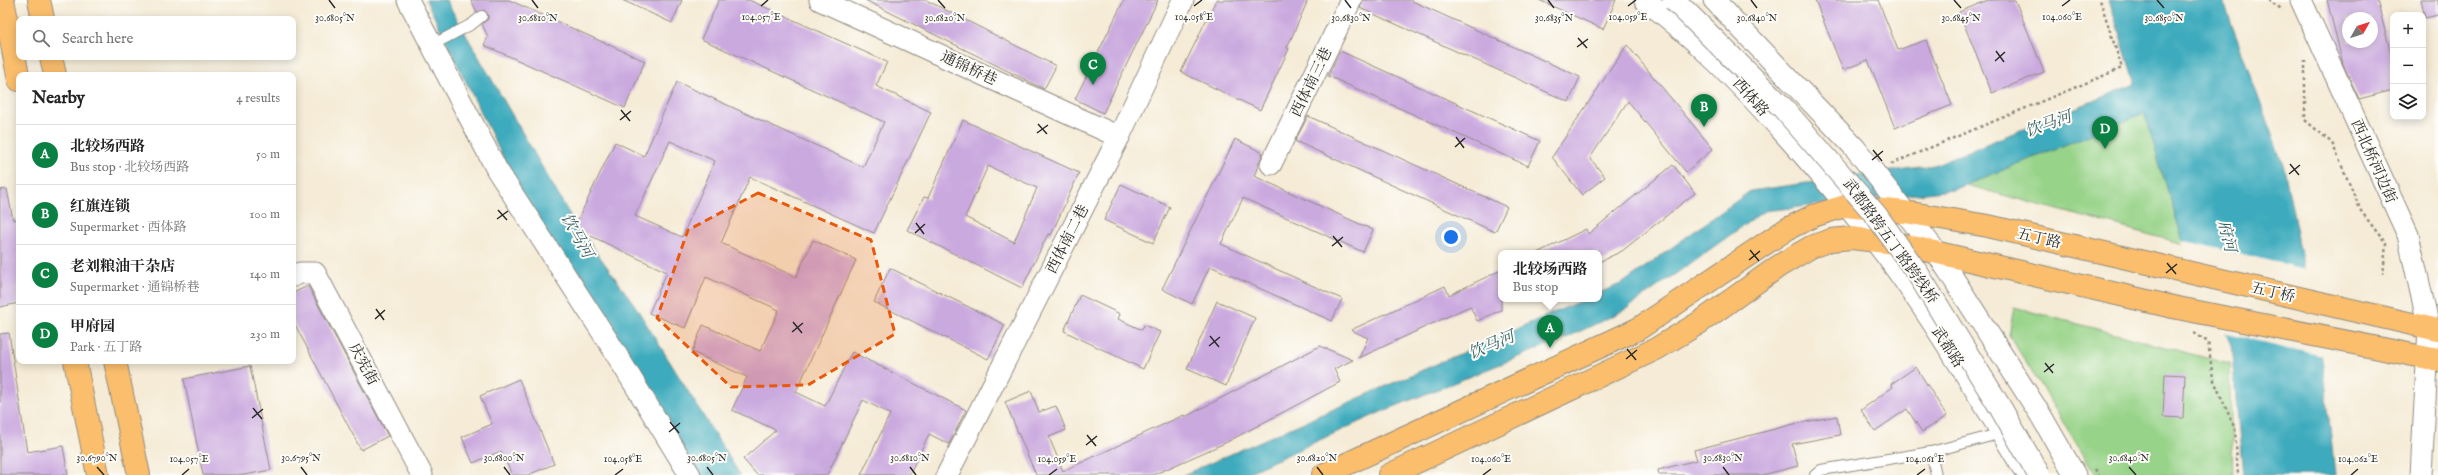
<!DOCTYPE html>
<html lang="en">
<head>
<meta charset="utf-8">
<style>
  :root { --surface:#fff; --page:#f2f2f2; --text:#222; --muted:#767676; --line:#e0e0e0; --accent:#0b8043 }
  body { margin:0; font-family:"IM FELL English","Noto Serif SC",serif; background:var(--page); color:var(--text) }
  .controls { position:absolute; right:12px; top:12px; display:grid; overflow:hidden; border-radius:8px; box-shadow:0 2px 10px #0003 }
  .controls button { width:36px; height:36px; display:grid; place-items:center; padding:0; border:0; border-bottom:1px solid var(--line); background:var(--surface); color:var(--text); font:20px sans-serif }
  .compass { position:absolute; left:2342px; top:12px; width:36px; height:36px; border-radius:50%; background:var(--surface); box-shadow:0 2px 10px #0003; rotate:51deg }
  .you { position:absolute; left:1451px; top:237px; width:14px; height:14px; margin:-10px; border:3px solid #fff; border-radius:50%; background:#1a73e8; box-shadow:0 0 0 6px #1a73e833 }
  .badge { display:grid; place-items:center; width:26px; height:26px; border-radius:50%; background:var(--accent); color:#fff; font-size:13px; font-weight:700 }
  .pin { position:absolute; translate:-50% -33px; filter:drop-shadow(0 1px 2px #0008) }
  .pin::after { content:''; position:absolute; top:21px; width:14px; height:12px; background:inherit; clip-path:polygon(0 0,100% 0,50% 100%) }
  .popup { position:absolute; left:1498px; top:250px; width:104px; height:52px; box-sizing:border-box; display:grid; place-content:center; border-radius:8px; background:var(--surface); filter:drop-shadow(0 1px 3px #0005); font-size:13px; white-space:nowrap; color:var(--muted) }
  .popup b { font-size:15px; color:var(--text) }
  .popup::after { content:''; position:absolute; left:50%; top:100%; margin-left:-8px; border:8px solid transparent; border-top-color:var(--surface) }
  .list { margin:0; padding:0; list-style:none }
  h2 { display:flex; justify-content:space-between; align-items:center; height:52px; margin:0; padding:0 16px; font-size:17px }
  h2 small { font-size:13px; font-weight:400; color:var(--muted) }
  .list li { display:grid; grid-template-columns:26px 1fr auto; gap:12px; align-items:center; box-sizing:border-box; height:60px; padding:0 16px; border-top:1px solid var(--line) }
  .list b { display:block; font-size:15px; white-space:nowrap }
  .list p { margin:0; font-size:13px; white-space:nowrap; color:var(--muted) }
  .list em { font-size:13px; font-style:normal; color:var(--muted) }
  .icon { flex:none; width:22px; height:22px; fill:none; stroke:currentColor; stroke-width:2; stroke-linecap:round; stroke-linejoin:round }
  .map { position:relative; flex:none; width:2438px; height:475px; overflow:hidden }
  .search { position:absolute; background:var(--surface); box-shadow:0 2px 10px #0003; left:16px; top:16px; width:280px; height:44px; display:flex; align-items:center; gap:10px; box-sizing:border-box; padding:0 14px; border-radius:8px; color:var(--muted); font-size:15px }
  .panel { position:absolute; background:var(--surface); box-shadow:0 2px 10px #0003; left:16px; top:72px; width:280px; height:292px; border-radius:8px }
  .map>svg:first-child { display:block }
  .green { fill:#97d388; stroke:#617f5a }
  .water { fill:#3eabbd; stroke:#346b74 }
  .pier { fill:#f5ebd6 }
  .building { fill:#caa9df; fill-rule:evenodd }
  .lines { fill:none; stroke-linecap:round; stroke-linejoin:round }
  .service-casing { stroke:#908b80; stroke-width:12 }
  .minor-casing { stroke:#908b80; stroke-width:23 }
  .primary-casing { stroke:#908b80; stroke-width:24 }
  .path { stroke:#908b80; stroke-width:2.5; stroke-dasharray:3 3; stroke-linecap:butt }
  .service { stroke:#fff; stroke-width:10 }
  .minor { stroke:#fff; stroke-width:21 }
  .primary { stroke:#fabe6d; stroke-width:22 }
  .tertiary-bridge-casing { stroke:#908b80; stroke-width:24; stroke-linecap:butt }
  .tertiary-bridge { stroke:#fff; stroke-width:22 }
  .marked { fill:#e8590c; fill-opacity:0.2; stroke:#e8590c; stroke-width:3; stroke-dasharray:8 5; stroke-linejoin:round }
  .ticks { fill:none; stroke:#2b2b2b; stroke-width:1.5 }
  .labels { text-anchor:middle; stroke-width:4; stroke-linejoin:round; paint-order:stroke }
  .street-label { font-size:15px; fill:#2b2b2b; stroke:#fdfcf7 }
  .water-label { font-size:16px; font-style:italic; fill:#335e65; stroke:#fdfcf7 }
  .ticks-label { font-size:10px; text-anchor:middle; fill:#2b2b2b; stroke:#fdfcf7; stroke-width:4; stroke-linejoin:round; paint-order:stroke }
</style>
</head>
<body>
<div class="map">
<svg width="2438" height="475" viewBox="0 0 2438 475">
  <rect width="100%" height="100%" fill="#fdfcf7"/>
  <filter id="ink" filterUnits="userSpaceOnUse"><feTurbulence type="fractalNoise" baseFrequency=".025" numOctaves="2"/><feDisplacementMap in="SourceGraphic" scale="8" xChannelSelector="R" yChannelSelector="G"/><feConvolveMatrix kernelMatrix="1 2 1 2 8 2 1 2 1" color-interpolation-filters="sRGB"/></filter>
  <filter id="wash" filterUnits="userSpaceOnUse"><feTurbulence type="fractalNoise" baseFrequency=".012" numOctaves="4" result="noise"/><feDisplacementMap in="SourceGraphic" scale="16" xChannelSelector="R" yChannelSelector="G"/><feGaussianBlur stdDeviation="0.9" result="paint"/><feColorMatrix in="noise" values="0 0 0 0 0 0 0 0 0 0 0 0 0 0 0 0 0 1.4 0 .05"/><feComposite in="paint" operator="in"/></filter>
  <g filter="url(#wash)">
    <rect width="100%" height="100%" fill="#f5ebd6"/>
    <!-- green -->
    <g class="green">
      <polygon points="2144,112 2184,244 1966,185"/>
      <polygon points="2014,307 2229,364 2233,475 2096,475 2009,335"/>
    </g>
    <!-- water -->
    <g class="water">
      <polygon points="426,0 446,0 571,217 634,304 740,475 695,475 528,209"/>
      <polygon points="2109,0 2223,0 2284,168 2324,370 2335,475 2243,475 2231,345 2184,244 2144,113 1953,190 1764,211 1625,310 1568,337 1381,412 1243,475 1183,475 1585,299 1599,299 1599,293 1623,283 1750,191 1934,165 2135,84"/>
    </g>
    <!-- pier -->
    <polygon class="pier" points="2181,240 2306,269 2323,356 2223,333"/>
    <g id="blocks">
      <!-- building -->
      <g class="building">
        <polygon points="471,0 509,0 645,61 625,108 484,45 488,37 482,24 488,19 488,15 484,10 477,12"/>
        <polygon points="622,0 682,0 672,23"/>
        <path d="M719 0H749L887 62 876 86 931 112 874 233 750 177 721 243 796 277 813 240 856 260 796 392 825 406 852 352 966 410 949 444 929 434 909 475H861L890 414 863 400 827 475H757L743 459 776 430 732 410 747 377 692 352 703 325 760 351 779 310 706 277 685 328 649 313 667 272 574 228 615 142 644 156 677 82 863 167 884 122 701 39ZM670 141 715 161 682 237 635 216Z"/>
        <polygon points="865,0 926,0 1056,66 1044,89"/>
        <polygon points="1124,0 1158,0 1103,113 1075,99"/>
        <polygon points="1216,0 1308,0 1287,48 1289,49 1260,110 1181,72"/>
        <polygon points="1363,0 1410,0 1580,77 1569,102 1360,8"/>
        <polygon points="1539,0 1616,0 1603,29"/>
        <polygon points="1815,0 1878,0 1898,50 1926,40 1952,105 1895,128 1868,60 1843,70"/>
        <polygon points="1988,0 2015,0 2044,72 1992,93 1959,12"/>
        <path d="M2327 0H2377L2393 62V90L2359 99 2343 64ZM2348 18H2372V42H2348Z"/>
        <polygon points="2421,0 2438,0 2438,15 2425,18"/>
        <polygon points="1627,45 1713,149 1686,172 1628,101 1590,158 1605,177 1582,195 1552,157"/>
        <polygon points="1340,51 1540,141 1528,166 1328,76"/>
        <polygon points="1308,116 1507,207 1495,232 1295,141"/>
        <path d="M963 120 1079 173 1051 235 1048 234 1022 288 907 230 924 197 928 198ZM988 166 1037 188 1014 242 965 217Z"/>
        <polygon points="1235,139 1263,153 1254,176 1373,230 1363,252 1243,198 1221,244 1342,299 1332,321 1210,266 1192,304 1162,289"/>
        <polygon points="1673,165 1695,193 1622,251 1599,262 1599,253 1537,253 1586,229 1588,234"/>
        <polygon points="1121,184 1170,207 1153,243 1104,220"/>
        <polygon points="7,189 13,220 19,219 19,303 0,307 0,190"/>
        <polygon points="890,268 1005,325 988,359 874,302"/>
        <polygon points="1501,270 1501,310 1477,321 1470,306 1359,358 1368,338 1351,330 1445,286 1449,295"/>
        <polygon points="308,286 388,436 361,450 293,321 293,293"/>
        <polygon points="1080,295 1120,314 1118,319 1142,330 1144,325 1160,332 1143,369 1064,331"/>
        <polygon points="1217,301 1255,318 1226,386 1187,369"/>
        <polygon points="9,333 27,452 63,446 68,475 0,475 0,334"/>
        <polygon points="1320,346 1353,360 1334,369 1340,382 1225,443 1153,475 1036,475 1005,402 1031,391 1039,412 1056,406 1066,430 1049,437 1063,471 1184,415 1185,417"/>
        <polygon points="250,366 271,470 244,475 203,475 184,379"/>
        <polygon points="1916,367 1947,416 1922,432 1907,409 1875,431 1861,410 1893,387 1891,384"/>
        <polygon points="2165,374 2185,375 2183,418 2163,417"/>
        <polygon points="519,379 554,464 528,475 512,475 501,451 473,463 462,437 492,424 480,396"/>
        <polygon points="1837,416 1840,435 1792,444 1798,466 1762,475 1659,475 1658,470 1697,460 1694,450 1794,424"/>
      </g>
    </g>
  </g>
  <g filter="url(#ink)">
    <use href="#blocks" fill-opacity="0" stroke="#908b80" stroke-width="1"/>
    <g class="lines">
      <defs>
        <g id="service">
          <polyline points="432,45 472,24 482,16"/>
          <polyline points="1931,452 1936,475"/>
          <polyline points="1815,475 1821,470 1931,452 2002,433"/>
        </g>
        <g id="minor">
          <polyline points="408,0 497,170 610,344 690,475"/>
          <polyline points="820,0 1119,137"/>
          <path d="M1645 0C1697 39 1740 84 1783 132 1827 181 1871 232 1908 286 1949 345 1986 407 2023 468"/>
          <polyline points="1714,0 1855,148 1937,253 2040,414 2075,475"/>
          <polyline points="2301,0 2408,235 2429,328 2421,475"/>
          <polyline points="1271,164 1351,0"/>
          <polyline points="293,276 300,273 315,273 422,475"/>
          <polyline points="947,475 1119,137 1183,0"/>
        </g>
        <g id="primary">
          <polyline points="3,0 19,80"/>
          <polyline points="39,0 43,19"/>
          <polyline points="51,57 55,75"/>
          <polyline points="75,361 98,475"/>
          <polyline points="115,361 139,475"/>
          <polyline points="1323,475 1638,329 1787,229 1813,216 1845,206 1905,212 1988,226 2438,330"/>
          <polyline points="1389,475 1656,349 1699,323 1779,266 1811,247 1831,240 1851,238 1895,243 2173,307 2438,360"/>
        </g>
      </defs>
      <!-- service casing -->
      <use href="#service" class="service-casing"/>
      <!-- minor casing -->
      <use href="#minor" class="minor-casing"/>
      <!-- primary casing -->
      <use href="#primary" class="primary-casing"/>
      <!-- path -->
      <g class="path">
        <polyline points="2268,0 2283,10"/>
        <polyline points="2305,60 2305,120 2332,143 2361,211 2386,244 2383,275"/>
        <polyline points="1891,164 2122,68 2100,0"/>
        <polyline points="2194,333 2208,342 2213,378 2235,429 2238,475"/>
        <polyline points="2095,469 2099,475"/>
      </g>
      <!-- service -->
      <use href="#service" class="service"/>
      <!-- minor -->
      <use href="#minor" class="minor"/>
      <!-- primary -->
      <use href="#primary" class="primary"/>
      <defs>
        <polyline id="tertiary-bridge" points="1674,0 1783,108 1876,215 1918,274 2000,407 2039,475"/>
      </defs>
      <!-- tertiary-bridge casing -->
      <use href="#tertiary-bridge" class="tertiary-bridge-casing"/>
      <!-- tertiary-bridge -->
      <use href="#tertiary-bridge" class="tertiary-bridge"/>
    </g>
  </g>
  <!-- marked area -->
  <path class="marked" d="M758 193 871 240 895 334 808 385 731 387 657 318 688 230Z"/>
  <!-- ticks -->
  <path class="ticks" d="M329 0 335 8M532 0 538 8M938 0 945 8M1345 0 1351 8M1548 0 1554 8M1751 0 1757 8M1954 0 1961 8M2157 0 2164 8M761 6 768 0M1194 6 1202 0M1628 6 1636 0M2062 6 2070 0M1578 38 1587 48M1577 47 1588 39M1996 51 2004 62M1995 61 2005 52M621 110 630 121M620 120 631 111M1038 124 1047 134M1037 133 1048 125M1456 137 1464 148M1455 147 1465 138M1873 150 1882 161M1872 160 1883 151M2290 164 2299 175M2289 174 2300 165M498 210 507 220M497 219 508 211M916 223 924 234M915 233 925 224M1333 236 1342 247M1332 246 1343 237M1750 250 1759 261M1749 260 1760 251M2167 263 2176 274M2166 273 2177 264M376 309 384 320M375 319 385 310M793 322 802 333M792 332 803 323M1210 336 1219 347M1209 346 1220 337M1627 349 1636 360M1626 359 1637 350M2045 363 2053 373M2044 372 2054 364M253 408 262 419M252 418 263 409M670 422 679 433M669 432 680 423M1087 435 1096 446M1086 445 1097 436M97 467 104 475M301 467 307 475M504 467 510 475M707 467 713 475M910 467 916 475M1317 467 1323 475M1723 467 1729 475M2129 467 2136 475M182 475 189 469M615 475 623 469M1049 475 1057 469M1483 475 1491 469M1917 475 1925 469M2351 475 2358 469"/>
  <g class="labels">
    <!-- street labels -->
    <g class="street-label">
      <text transform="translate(969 68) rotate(25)" y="5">通锦桥巷</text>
      <text transform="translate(1311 82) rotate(-64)" y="5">西体南三巷</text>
      <text transform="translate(1751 97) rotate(48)" y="5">西体路</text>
      <text transform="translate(2374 161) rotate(66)" y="5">西北桥河边街</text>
      <text transform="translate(2039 238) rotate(13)" y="5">五丁路</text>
      <text transform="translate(1067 239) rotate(-63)" y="5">西体南二巷</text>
      <text transform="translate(1891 241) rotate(54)" y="5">武都路跨五丁路跨线桥</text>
      <text transform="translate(2273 292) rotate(13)" y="5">五丁桥</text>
      <text transform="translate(1948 347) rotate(57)" y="5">武都路</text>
      <text transform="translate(364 364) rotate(62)" y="5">庆宪街</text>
    </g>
    <!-- water labels -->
    <g class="water-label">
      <text transform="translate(2048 123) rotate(-20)" y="6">饮马河</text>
      <text transform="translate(578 235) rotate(61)" y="6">饮马河</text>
      <text transform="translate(2228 236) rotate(77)" y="6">府河</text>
      <text transform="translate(1491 344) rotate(-23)" y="6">饮马河</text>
    </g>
  </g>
  <g class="ticks-label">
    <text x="1628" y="20">104.059°E</text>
    <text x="2062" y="20">104.060°E</text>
    <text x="761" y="20">104.057°E</text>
    <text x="1194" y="20">104.058°E</text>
    <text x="335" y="21">30.6805°N</text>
    <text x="538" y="21">30.6810°N</text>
    <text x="945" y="21">30.6820°N</text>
    <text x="1351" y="21">30.6830°N</text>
    <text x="1554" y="21">30.6835°N</text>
    <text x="1757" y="21">30.6840°N</text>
    <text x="1961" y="21">30.6845°N</text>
    <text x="2164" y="21">30.6850°N</text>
    <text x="97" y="461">30.6790°N</text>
    <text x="301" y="461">30.6795°N</text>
    <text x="504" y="461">30.6800°N</text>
    <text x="707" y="461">30.6805°N</text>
    <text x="910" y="461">30.6810°N</text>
    <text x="1317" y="461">30.6820°N</text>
    <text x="1723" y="461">30.6830°N</text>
    <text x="2129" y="461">30.6840°N</text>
    <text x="189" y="462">104.057°E</text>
    <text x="623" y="462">104.058°E</text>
    <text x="1057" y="462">104.059°E</text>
    <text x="1491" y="462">104.060°E</text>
    <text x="1925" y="462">104.061°E</text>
    <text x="2358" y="462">104.062°E</text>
  </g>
</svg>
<div class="controls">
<button>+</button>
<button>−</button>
<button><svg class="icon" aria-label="layers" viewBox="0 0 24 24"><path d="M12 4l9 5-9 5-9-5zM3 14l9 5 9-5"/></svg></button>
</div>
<svg class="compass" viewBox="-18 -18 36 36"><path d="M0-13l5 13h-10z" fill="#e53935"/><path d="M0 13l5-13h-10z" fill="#767676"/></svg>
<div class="you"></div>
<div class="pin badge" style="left:1550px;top:348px">A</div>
<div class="popup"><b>北较场西路</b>Bus stop</div>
<div class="pin badge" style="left:1704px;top:127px">B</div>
<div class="pin badge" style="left:1093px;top:85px">C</div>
<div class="pin badge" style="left:2105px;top:149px">D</div>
<div class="search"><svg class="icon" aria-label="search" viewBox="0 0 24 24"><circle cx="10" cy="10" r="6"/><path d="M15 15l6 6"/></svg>Search here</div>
<section class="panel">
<h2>Nearby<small>4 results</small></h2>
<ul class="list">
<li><span class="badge">A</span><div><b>北较场西路</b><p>Bus stop · 北较场西路</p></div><em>50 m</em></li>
<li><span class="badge">B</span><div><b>红旗连锁</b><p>Supermarket · 西体路</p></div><em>100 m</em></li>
<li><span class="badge">C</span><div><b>老刘粮油干杂店</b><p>Supermarket · 通锦桥巷</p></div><em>140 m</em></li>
<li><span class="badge">D</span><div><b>甲府园</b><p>Park · 五丁路</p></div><em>230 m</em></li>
</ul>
</section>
</div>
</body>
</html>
